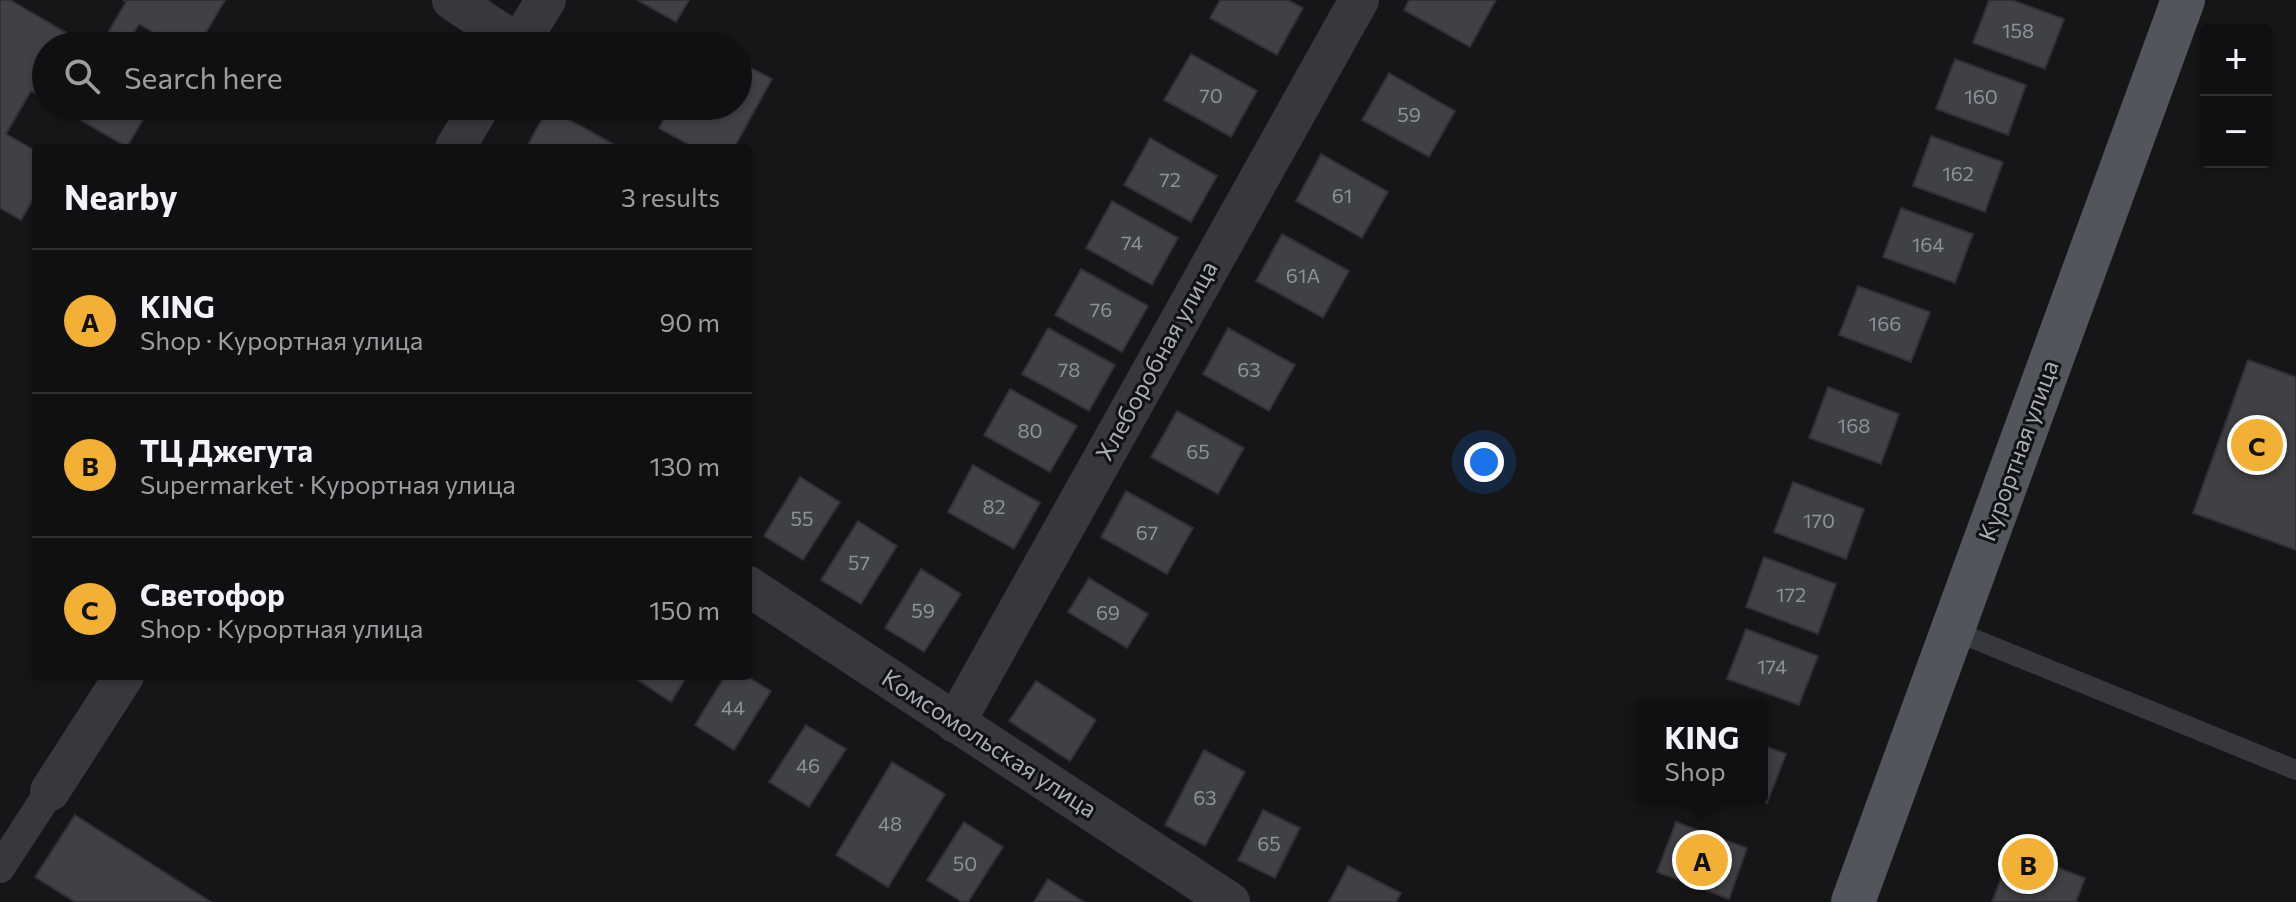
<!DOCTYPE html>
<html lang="en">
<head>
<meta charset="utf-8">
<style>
  :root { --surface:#101012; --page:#1e1e20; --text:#f1f3f6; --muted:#9c9d9f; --line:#303032; --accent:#f2b134 }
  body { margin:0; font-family:Commissioner,sans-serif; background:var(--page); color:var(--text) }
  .controls { position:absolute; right:24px; top:24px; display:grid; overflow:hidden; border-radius:8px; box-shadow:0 2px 6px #0004 }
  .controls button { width:72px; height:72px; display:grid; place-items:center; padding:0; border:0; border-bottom:2px solid var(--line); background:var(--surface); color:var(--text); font:40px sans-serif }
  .you { position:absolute; left:1484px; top:462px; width:28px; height:28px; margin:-20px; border:6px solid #fff; border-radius:50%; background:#1a73e8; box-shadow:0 0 0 12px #1a73e833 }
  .badge { display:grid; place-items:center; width:52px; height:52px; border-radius:50%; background:var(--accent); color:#111; font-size:26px; font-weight:700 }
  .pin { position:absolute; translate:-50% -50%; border:4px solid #fff; box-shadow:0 2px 8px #0006 }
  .popup { position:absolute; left:1636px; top:700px; width:132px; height:104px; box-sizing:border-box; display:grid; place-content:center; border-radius:8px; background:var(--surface); filter:drop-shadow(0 2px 6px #0005); font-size:26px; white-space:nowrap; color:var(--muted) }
  .popup b { font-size:30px; color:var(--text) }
  .popup::after { content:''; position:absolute; left:50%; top:100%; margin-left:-16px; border:16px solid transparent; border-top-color:var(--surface) }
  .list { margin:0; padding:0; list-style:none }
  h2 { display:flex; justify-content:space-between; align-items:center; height:104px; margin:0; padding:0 32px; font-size:34px }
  h2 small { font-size:26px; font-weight:400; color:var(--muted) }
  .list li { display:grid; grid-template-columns:52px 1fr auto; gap:24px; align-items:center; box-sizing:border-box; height:144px; padding:0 32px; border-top:2px solid var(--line) }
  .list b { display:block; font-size:30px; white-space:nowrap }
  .list p { margin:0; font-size:26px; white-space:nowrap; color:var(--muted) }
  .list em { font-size:26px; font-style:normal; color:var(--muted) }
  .icon { flex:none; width:44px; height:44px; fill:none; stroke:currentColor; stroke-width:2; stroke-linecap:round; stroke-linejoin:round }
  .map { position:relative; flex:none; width:2296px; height:902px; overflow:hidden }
  .search { position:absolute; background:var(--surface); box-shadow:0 2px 6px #0004; left:32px; top:32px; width:720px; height:88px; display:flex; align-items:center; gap:20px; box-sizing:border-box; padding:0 28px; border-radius:44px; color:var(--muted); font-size:30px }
  .panel { position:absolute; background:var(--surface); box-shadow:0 2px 6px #0004; left:32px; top:144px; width:720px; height:536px; border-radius:8px }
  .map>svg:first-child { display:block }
  .building { fill:#404145; stroke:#303034; stroke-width:2 }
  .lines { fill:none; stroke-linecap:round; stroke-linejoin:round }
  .service { stroke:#37383d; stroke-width:20 }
  .pedestrian { stroke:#37383d; stroke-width:30 }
  .minor { stroke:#37383d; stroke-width:40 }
  .primary { stroke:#53555c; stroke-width:44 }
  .labels { text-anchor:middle; stroke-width:6; stroke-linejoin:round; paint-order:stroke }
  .number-label { font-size:20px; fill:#8e929b }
  .street-label { font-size:24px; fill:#a8adb8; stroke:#111113 }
</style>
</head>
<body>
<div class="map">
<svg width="2296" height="902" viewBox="0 0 2296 902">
  <rect width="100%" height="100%" fill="#161618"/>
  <!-- building -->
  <g class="building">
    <polygon points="0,0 10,0 89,46 46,46 46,100 31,91 6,134 36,151 36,195 21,220 0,208"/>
    <polygon points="123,0 225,0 198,46 176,46 139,24 126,46 100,46 126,2"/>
    <polygon points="637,0 689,0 676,22"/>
    <polygon points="1220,0 1288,0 1303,8 1277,55 1210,18"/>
    <polygon points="1409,0 1496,0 1470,47 1404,10"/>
    <polygon points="1989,0 2012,0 2064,19 2045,69 1973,43"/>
    <polygon points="1191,54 1257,91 1231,137 1164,100"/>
    <polygon points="1955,59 2026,85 2008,135 1936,109"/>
    <polygon points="738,61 772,79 734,148 695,148 659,128 671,106 738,106"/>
    <polygon points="1389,73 1455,111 1429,157 1362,120"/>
    <polygon points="56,106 151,106 127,147"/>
    <polygon points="548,108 615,145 614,148 526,148"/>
    <polygon points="1931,136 2003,162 1985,212 1913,186"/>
    <polygon points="1150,138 1217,176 1191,222 1124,185"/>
    <polygon points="1321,154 1388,192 1362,238 1296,201"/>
    <polygon points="1112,201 1178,238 1152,285 1086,248"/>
    <polygon points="1901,208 1973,234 1955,283 1883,257"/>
    <polygon points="1282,234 1349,271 1323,318 1256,281"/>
    <polygon points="1081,269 1148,306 1122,352 1055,315"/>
    <polygon points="1858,286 1930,312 1911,362 1839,335"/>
    <polygon points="1048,328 1115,365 1089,411 1022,374"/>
    <polygon points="1228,328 1295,365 1269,411 1203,374"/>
    <polygon points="2248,360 2296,377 2296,550 2193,513"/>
    <polygon points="1828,387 1899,414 1881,464 1809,438"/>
    <polygon points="1010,389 1077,426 1050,472 984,435"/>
    <polygon points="1177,411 1244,448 1218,494 1151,457"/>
    <polygon points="973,465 1040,503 1014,549 948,512"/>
    <polygon points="800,477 840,502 803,560 764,536"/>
    <polygon points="1793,482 1864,509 1846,559 1774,532"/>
    <polygon points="1126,491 1193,528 1167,574 1101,537"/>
    <polygon points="858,521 897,546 861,604 821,580"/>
    <polygon points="1764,557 1836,584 1818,634 1746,607"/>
    <polygon points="921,569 961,594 924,652 885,628"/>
    <polygon points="1089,578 1148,614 1127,648 1068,612"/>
    <polygon points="1746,629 1818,656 1799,705 1727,679"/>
    <polygon points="632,676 687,676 671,702"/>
    <polygon points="725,676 746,676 771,691 734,750 695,725"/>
    <polygon points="1036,681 1096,720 1070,761 1009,721"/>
    <polygon points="806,725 846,749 809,807 769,782"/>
    <polygon points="1762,745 1786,754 1767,803 1753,798 1762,798"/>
    <polygon points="1204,750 1245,772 1205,846 1165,825"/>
    <polygon points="892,762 945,794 888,887 836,855"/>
    <polygon points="1263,810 1300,828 1275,878 1238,860"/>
    <polygon points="75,815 211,902 75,902 35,877"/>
    <polygon points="964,822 1003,847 968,902 962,902 927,880"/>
    <polygon points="1676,822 1747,848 1729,899 1657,872"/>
    <polygon points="2012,850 2085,878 2076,902 1992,902"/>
    <polygon points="1348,866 1401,893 1396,902 1329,902"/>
    <polygon points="1048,879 1084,902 1034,902"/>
  </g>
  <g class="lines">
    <!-- service -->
    <polyline class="service" points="1952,630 2296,770"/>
    <!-- pedestrian -->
    <polyline class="pedestrian" points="0,868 50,791"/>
    <!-- minor -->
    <g class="minor">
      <polyline points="452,0 518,44"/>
      <polyline points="517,46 546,0"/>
      <polyline points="455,148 480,106"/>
      <polyline points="748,586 1230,902"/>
      <polyline points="955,723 1359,0"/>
      <polyline points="50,791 124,676"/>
    </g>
    <!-- primary -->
    <polyline class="primary" points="1853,902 2183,0"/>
  </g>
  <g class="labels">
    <!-- number labels -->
    <g class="number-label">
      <text x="2018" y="38">158</text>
      <text x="1211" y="103">70</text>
      <text x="1981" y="104">160</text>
      <text x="1409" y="122">59</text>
      <text x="1958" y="181">162</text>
      <text x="1170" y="187">72</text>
      <text x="1342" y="203">61</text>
      <text x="1132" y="250">74</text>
      <text x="1928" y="252">164</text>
      <text x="1303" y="283">61А</text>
      <text x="1101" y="317">76</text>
      <text x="1885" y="331">166</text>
      <text x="1069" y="377">78</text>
      <text x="1249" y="377">63</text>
      <text x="1854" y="433">168</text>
      <text x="1030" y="438">80</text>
      <text x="1198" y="459">65</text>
      <text x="994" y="514">82</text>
      <text x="802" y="526">55</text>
      <text x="1819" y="528">170</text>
      <text x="1147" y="540">67</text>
      <text x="859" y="570">57</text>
      <text x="1791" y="602">172</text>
      <text x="923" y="618">59</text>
      <text x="1108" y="620">69</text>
      <text x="1772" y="674">174</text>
      <text x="733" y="715">44</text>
      <text x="808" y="773">46</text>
      <text x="1205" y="805">63</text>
      <text x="890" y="831">48</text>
      <text x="1269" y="851">65</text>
      <text x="965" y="871">50</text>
    </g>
    <!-- street labels -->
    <g class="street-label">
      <text transform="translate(1157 361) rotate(-61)" y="8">Хлеборобная улица</text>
      <text transform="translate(2019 451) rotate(-70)" y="8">Курортная улица</text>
      <text transform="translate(989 744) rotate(33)" y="8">Комсомольская улица</text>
    </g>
  </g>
</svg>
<div class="controls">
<button>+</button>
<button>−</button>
</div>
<div class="you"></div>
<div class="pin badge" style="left:1702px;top:860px">A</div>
<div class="popup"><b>KING</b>Shop</div>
<div class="pin badge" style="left:2028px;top:864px">B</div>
<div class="pin badge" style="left:2257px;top:445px">C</div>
<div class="search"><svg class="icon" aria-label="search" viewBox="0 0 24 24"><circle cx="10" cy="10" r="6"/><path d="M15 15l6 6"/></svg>Search here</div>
<section class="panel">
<h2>Nearby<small>3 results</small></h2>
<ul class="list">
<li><span class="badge">A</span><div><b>KING</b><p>Shop · Курортная улица</p></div><em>90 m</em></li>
<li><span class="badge">B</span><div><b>ТЦ Джегута</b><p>Supermarket · Курортная улица</p></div><em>130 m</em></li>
<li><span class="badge">C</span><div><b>Светофор</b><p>Shop · Курортная улица</p></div><em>150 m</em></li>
</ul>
</section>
</div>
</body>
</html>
